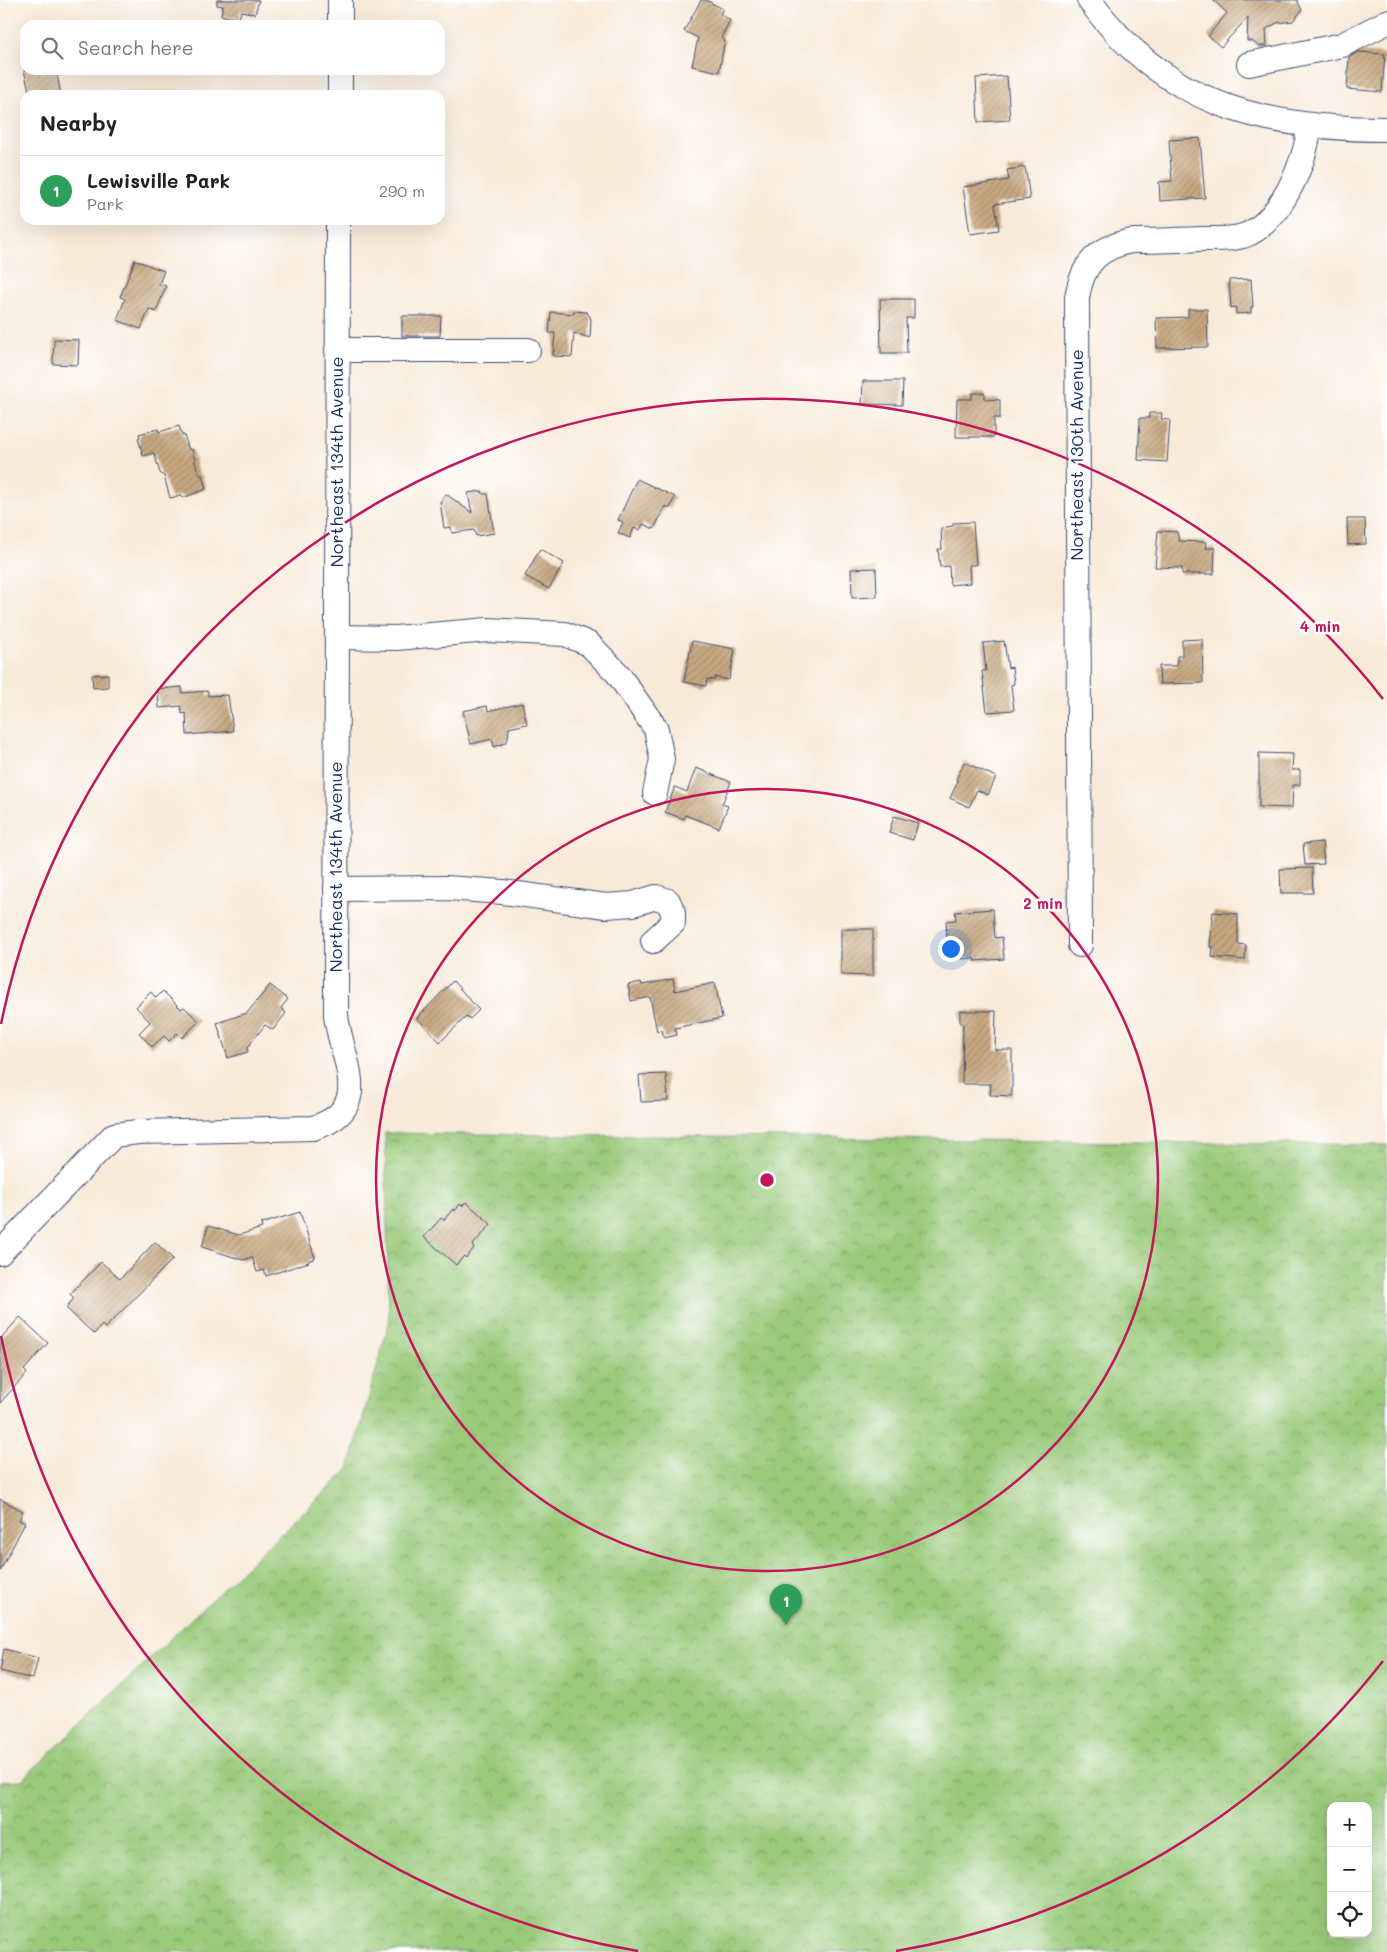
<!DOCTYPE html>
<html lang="en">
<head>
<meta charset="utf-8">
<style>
  :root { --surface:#fff; --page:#f2f2f2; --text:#222; --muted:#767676; --line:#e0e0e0; --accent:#b45309 }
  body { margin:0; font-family:Mali,sans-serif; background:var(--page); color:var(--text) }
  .controls { position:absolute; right:15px; bottom:15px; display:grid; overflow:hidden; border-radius:10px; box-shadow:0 5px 20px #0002 }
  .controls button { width:45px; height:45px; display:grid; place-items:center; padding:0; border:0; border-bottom:1px solid var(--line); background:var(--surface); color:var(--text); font:25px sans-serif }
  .you { position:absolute; left:950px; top:948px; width:18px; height:18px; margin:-12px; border:4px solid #fff; border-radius:50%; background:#1a73e8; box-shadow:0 0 0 8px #1a73e833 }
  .badge { display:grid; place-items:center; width:32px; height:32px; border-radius:50%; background:var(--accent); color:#fff; font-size:16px; font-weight:700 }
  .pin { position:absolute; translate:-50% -41px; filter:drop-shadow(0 1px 2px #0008) }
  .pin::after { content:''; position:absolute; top:26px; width:18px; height:15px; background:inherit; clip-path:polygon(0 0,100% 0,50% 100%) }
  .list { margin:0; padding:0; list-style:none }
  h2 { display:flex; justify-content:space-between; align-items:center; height:65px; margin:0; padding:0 20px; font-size:21px }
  h2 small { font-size:16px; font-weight:400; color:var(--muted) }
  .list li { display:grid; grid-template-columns:32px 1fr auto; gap:15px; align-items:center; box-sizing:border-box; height:70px; padding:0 20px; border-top:1px solid var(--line) }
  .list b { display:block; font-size:19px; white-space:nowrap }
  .list p { margin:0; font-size:16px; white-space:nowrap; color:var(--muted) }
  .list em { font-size:16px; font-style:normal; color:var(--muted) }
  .icon { flex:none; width:28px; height:28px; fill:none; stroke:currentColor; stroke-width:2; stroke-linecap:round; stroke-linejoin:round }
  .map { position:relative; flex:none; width:1387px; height:1952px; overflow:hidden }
  .search { position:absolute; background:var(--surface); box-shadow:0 5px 20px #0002; left:20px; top:20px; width:425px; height:55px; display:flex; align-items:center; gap:12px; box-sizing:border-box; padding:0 18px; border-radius:15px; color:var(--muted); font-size:19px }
  .panel { position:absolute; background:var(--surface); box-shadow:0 5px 20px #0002; left:20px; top:90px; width:425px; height:135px; border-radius:15px }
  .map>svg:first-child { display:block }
  .park { fill:url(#park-crowns); stroke:#5a7c6c; fill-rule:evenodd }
  .building { fill:url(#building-hatch) }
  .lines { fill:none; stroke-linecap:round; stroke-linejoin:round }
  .minor-casing { stroke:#3c4b70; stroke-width:26 }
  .minor { stroke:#fff; stroke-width:24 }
  .ring { fill:none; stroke:#c2185b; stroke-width:2.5 }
  .labels { text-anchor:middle; stroke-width:5; stroke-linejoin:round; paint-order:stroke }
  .street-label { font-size:18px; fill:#1b2f5e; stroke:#fff }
  .centre { fill:#c2185b; stroke:#fff; stroke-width:2.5 }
  .ring-label { font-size:15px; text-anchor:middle; font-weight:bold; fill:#c2185b; stroke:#fff; stroke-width:5; stroke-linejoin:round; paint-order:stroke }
</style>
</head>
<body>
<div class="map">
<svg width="1387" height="1952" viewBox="0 0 1387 1952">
  <defs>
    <pattern id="park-crowns" width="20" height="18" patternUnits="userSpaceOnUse" patternTransform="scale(1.25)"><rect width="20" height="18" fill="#99c979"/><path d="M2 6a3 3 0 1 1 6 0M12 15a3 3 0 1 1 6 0" fill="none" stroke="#7ca466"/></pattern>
    <pattern id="building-hatch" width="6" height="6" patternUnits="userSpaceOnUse" patternTransform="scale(1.25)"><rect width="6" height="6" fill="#c8a880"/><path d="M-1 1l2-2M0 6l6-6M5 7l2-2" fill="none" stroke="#a2896c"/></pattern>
  </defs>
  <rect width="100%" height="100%" fill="#fff"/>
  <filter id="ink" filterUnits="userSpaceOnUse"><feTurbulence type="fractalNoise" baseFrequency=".02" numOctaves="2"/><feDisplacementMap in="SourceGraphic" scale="10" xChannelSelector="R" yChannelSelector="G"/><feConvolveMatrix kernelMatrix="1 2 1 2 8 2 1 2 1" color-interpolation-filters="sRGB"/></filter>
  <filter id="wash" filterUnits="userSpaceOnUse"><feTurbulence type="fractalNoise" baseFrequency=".0096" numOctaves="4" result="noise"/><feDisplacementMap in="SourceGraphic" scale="20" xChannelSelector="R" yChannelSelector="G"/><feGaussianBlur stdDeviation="1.12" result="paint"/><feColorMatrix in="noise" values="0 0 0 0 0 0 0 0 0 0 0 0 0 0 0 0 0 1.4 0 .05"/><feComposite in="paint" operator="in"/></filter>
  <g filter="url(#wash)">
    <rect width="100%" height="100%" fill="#f8ead9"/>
    <!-- park -->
    <path class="park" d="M385 1133 1387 1145V1952H0V1781L22 1780 349 1469 389 1323ZM1331 1806H1368V1933H1331Z"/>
    <g id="blocks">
      <!-- building -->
      <g class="building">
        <polygon points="217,0 259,0 255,14 241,11 239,19 221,15 223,6 217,5"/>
        <polygon points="701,0 706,0 723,9 720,14 730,20 721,38 725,40 719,72 692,66 698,38 684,31"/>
        <polygon points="1213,0 1297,0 1302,10 1293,21 1277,23 1266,29 1267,46 1258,46 1252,41 1247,41 1248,17 1221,47 1208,36 1227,13"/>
        <polygon points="1358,52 1385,54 1382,92 1347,89 1349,57"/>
        <polygon points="24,70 56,70 61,95 30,95"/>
        <polygon points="1007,76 1010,120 978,122 976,78"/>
        <polygon points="1200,138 1205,198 1160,201 1159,182 1172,181 1169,140"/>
        <polygon points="1025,167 1030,199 995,204 999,230 970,234 963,187 1009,180 1007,170"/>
        <polygon points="135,260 164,271 159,284 166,286 156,312 149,309 141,329 117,320 125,299 120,297"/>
        <polygon points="1251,279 1253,307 1251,307 1251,313 1236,314 1236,307 1231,308 1229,280"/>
        <polygon points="880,299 914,299 914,318 906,318 907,353 881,353"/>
        <polygon points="1188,309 1207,309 1208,347 1157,348 1156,318 1188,317"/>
        <polygon points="574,311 586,312 589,315 591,319 590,338 574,333 572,357 553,356 555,333 549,333 551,312 574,314"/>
        <polygon points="402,316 441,316 440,336 402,336"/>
        <polygon points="54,339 79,340 78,365 53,364"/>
        <polygon points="863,381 903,381 902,405 862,404"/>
        <polygon points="972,393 985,393 985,399 1000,400 1000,418 994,418 994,437 956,437 957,399 972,399"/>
        <polygon points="1149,413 1162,413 1161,419 1170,420 1167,462 1138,460 1140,418 1149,418"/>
        <polygon points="179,426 182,435 184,435 189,450 192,449 197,469 200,475 202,475 206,489 183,498 182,495 170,498 164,476 160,473 154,453 143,456 138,438 140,437 139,434 158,429 159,432"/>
        <polygon points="637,479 675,497 670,508 665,506 654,529 643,524 640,530 634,528 630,538 618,533 623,522 618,520"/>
        <polygon points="482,491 483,494 488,494 494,533 476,536 474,530 452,533 451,527 444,528 440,502 446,494 472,513 468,493"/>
        <polygon points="1347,519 1365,519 1366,544 1348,545"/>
        <polygon points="973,522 976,565 969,565 970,583 950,585 949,566 940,567 938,549 942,549 941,528 953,526 953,523"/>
        <polygon points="1158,531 1177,532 1179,541 1206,542 1205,548 1215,548 1214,574 1182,574 1182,568 1155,567"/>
        <polygon points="540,549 564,563 549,589 525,576"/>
        <polygon points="876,568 877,597 852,598 851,569"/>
        <polygon points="1202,639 1203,683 1160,684 1159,666 1177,666 1177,656 1182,656 1182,640"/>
        <polygon points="692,641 735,649 729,680 715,677 715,680 707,679 706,686 684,682"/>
        <polygon points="1004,641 1008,668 1012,667 1014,684 1011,685 1014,710 987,712 982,671 986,671 983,643"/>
        <polygon points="108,674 108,687 93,688 92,675"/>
        <polygon points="182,687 182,693 208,691 208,696 228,695 233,731 187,735 186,713 182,714 181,706 159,708 158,689"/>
        <polygon points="522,703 527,724 509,728 508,739 505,743 494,747 492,739 471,744 463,711 487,706 488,711"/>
        <polygon points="1259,753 1293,754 1292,770 1300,770 1300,785 1293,785 1292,808 1259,807"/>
        <polygon points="964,762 996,777 988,795 977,790 969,807 950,798 958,781 956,780"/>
        <polygon points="696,768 731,782 722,804 728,806 719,828 685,815 684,819 665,812 675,787 687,792"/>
        <polygon points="894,816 918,823 913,840 889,833"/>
        <polygon points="1322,842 1324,864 1305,865 1303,844"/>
        <polygon points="1312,868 1313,893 1281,893 1280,869"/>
        <polygon points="993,909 995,938 1002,937 1004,959 974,961 974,958 961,959 960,939 947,940 946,921 956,920 955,912"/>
        <polygon points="1213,912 1238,914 1238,944 1246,945 1245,960 1212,957 1213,947 1210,947"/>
        <polygon points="841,929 873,929 873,976 841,975"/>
        <polygon points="673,979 675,991 715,983 722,1018 675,1028 677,1035 664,1038 662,1030 657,1031 650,997 631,1001 628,985 641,982 642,985"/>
        <polygon points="453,981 479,1010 470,1019 467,1016 440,1042 417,1018"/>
        <polygon points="270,985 288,999 281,1008 286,1013 273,1030 265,1025 247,1048 248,1052 228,1058 217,1023 247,1013"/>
        <polygon points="163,991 181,1009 184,1007 199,1021 182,1038 177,1033 169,1041 164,1036 152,1047 139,1033 150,1022 136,1007 151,992 156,998"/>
        <polygon points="960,1011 996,1011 995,1050 1012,1050 1012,1096 990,1095 991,1084 962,1084 963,1024 960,1022"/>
        <polygon points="666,1074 668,1101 641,1102 639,1075"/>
        <polygon points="466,1202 491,1224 472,1246 474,1248 466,1258 464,1256 456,1265 424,1237 441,1218 444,1220 453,1209 455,1211 460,1204 462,1206"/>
        <polygon points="300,1212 315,1258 308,1261 309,1262 266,1276 264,1270 257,1272 252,1257 243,1260 202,1247 208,1226 239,1235 262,1228 261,1224"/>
        <polygon points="155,1242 173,1259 105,1328 102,1325 94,1334 66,1308 74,1298 70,1294 101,1262 120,1279"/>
        <polygon points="20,1317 48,1343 24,1370 27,1373 0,1403 0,1339"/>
        <polygon points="0,1499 23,1511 19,1520 25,1523 0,1571"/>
        <polygon points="4,1649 38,1658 33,1679 0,1671"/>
      </g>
    </g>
  </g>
  <g filter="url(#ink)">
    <use href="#blocks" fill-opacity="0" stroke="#3c4b70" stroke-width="1"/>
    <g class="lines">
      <defs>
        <g id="minor">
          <path d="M1089 0C1165 105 1263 129 1387 129"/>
          <polyline points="340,25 340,0"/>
          <polyline points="1249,64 1342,45 1387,22"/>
          <polyline points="340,95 340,70"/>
          <polyline points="337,350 528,350"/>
          <polyline points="337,637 396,638 488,630 565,634 589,644 618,674 656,729 662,759 655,793"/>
          <polyline points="336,889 446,888 503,892 606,906 633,904 656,897 668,901 673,912 673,923 653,941"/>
          <path d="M1080 945 1077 298C1082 264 1098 247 1132 241 1155 241 1178 240 1201 239 1214 239 1229 240 1243 236 1279 224 1307 162 1309 126"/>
          <path d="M0 1253 114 1135 138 1132 313 1128C377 1109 340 1058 336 1015L338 220"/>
        </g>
      </defs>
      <!-- minor casing -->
      <use href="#minor" class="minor-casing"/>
      <!-- minor -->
      <use href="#minor" class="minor"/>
    </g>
  </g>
  <!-- distance rings -->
  <g class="ring">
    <circle cx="767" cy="1180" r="391"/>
    <path d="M1383 1661A782 782 0 0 1 896 1951M638 1951A782 782 0 0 1 1 1336M1 1024A782 782 0 0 1 1383 699"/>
  </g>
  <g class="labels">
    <!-- street labels -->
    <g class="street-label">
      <text transform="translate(1077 455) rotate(-90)" y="6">Northeast 130th Avenue</text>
      <text transform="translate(337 462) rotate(-90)" y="6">Northeast 134th Avenue</text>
      <text transform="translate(336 867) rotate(-90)" y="6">Northeast 134th Avenue</text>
    </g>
  </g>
  <circle cx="767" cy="1180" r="8" class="centre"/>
  <g class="ring-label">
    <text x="1320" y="632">4 min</text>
    <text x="1043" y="909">2 min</text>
  </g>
</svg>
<div class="controls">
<button>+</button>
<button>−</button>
<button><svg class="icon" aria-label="locate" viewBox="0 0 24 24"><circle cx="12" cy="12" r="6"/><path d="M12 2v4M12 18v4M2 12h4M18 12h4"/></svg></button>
</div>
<div class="you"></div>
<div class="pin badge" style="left:786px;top:1625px;background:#2e9e5b">1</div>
<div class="search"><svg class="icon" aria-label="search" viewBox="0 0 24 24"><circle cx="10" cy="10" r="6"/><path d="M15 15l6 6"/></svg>Search here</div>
<section class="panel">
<h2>Nearby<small></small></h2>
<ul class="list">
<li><span class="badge" style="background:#2e9e5b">1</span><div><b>Lewisville Park</b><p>Park</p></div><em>290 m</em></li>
</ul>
</section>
</div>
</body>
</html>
